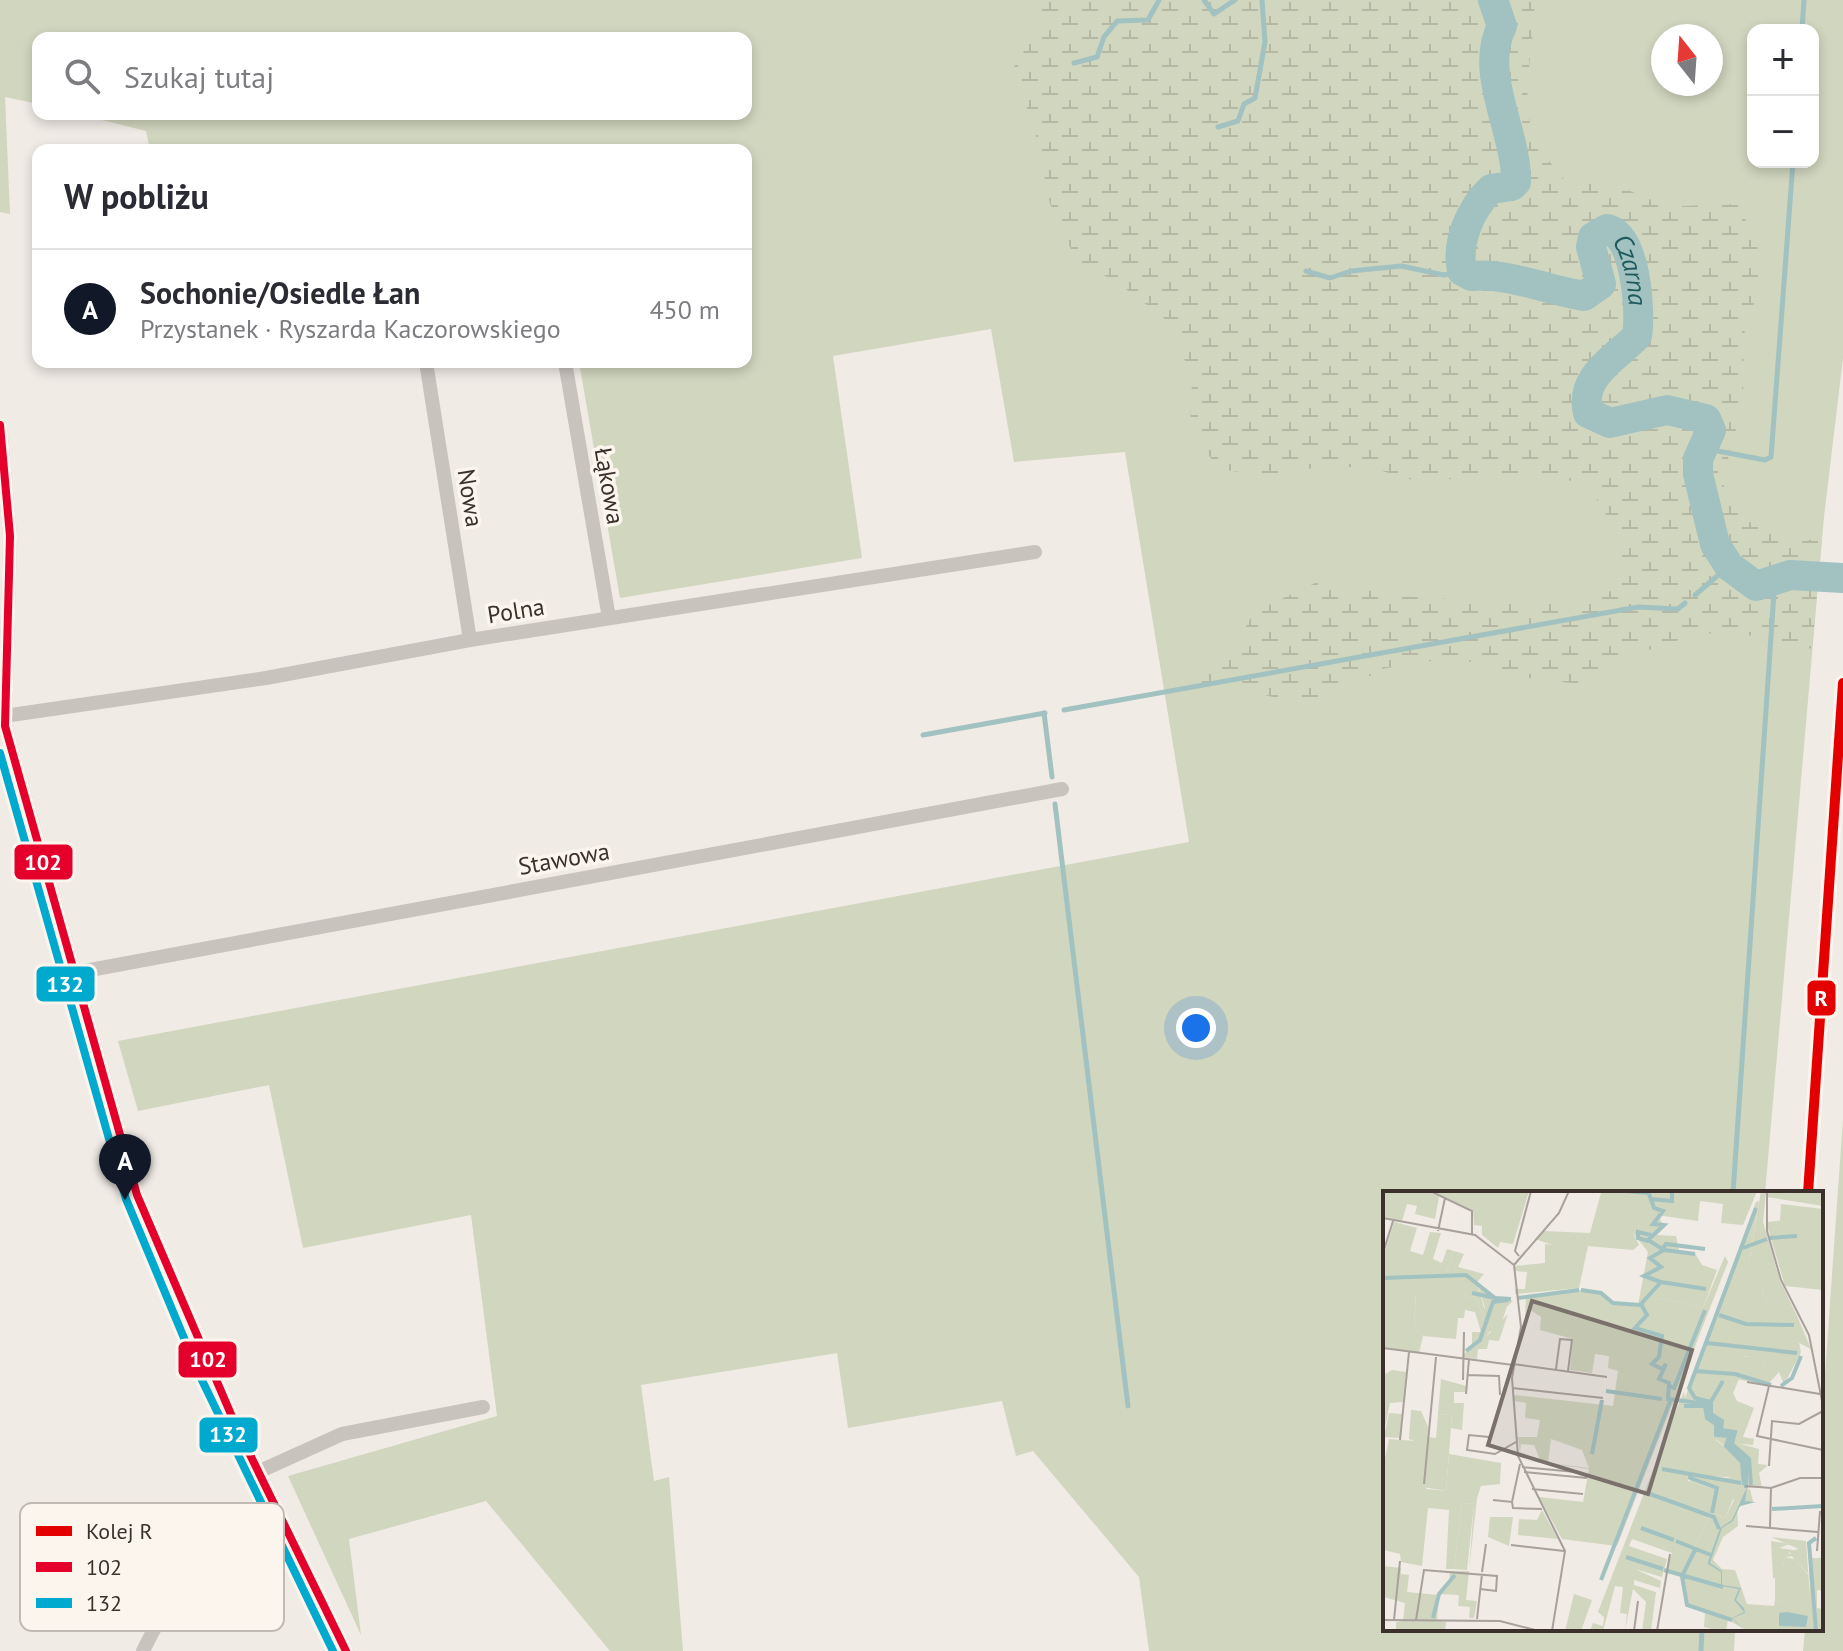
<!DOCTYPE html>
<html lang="pl">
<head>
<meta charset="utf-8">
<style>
  :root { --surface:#fff; --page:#f2f2f3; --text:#2b2b33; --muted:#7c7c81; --line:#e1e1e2; --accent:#111827 }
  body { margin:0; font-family:"PT Sans",sans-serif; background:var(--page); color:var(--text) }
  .controls { position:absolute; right:24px; top:24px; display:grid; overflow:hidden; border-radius:16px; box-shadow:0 4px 12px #0003 }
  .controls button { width:72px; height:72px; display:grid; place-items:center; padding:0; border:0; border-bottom:2px solid var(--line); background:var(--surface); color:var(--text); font:40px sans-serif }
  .compass { position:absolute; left:1651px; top:24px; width:72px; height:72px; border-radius:50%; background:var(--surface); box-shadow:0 4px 12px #0003; rotate:343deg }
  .you { position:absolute; left:1196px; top:1028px; width:28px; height:28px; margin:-20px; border:6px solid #fff; border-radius:50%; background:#1a73e8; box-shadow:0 0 0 12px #1a73e833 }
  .badge { display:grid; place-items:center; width:52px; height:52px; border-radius:50%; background:var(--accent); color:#fff; font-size:26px; font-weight:700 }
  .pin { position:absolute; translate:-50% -66px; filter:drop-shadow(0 2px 4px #0008) }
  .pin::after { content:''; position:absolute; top:42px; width:28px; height:24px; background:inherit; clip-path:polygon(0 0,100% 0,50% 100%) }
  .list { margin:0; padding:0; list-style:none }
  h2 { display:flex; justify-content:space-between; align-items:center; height:104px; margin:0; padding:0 32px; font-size:34px }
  h2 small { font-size:26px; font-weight:400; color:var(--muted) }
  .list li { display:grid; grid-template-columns:52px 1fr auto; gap:24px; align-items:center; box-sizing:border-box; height:120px; padding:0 32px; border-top:2px solid var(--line) }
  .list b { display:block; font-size:30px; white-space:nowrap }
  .list p { margin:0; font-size:26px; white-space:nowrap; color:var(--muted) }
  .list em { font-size:26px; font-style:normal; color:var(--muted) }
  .icon { flex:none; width:44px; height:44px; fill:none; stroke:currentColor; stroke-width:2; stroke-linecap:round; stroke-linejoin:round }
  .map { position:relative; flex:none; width:1843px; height:1651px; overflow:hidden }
  .search { position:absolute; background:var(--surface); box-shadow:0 4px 12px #0003; left:32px; top:32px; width:720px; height:88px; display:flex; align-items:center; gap:20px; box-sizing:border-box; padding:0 28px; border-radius:16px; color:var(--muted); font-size:30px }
  .panel { position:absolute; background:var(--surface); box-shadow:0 4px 12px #0003; left:32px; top:144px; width:720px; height:224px; border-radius:16px }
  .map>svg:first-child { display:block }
  .grass { fill:#d1d6bf; fill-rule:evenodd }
  .wetland { fill:url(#wetland-marsh) }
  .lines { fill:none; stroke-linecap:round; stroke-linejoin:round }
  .stream { stroke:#a1c2c1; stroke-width:5 }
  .river { stroke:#a1c2c1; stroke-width:30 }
  .minor { stroke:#c9c3be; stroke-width:14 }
  .bus-1-casing { stroke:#fbf5ee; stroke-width:14 }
  .bus-2-casing { stroke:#fbf5ee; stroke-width:14 }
  .bus-1 { stroke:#e4002b; stroke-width:8 }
  .bus-2 { stroke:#00a9ce; stroke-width:8 }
  .rail-1-casing { stroke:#fbf5ee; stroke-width:16 }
  .rail-1 { stroke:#e50000; stroke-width:10 }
  .labels { text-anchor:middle; stroke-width:7; stroke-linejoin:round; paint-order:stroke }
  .street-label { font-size:24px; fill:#3b302b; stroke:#fbf5ee }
  .water-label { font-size:26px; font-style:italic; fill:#1f5a5e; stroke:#fbf5ee }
  .inset-river { fill:none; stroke:#a1c2c1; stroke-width:4 }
  .inset-road { fill:none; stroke:#a8a09b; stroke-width:2 }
  .view { fill:#7a716c; fill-opacity:0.15; stroke:#7a716c; stroke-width:4 }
  .inset-edge { fill:none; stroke:#3b302b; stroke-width:4 }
  .key { fill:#fbf5ee; stroke:#c1bab4; stroke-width:2 }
  .key-label { font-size:22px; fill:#3b302b }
  .line-badge { stroke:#fbf5ee; stroke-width:3 }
  .badge-label { font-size:22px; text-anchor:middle; font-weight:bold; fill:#fff }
</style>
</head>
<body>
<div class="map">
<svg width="1843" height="1651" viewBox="0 0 1843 1651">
  <defs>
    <pattern id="wetland-marsh" width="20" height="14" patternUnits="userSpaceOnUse" patternTransform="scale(2)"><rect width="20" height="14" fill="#d1d6bf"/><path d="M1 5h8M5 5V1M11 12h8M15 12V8" fill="none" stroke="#b4b8a4"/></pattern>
  </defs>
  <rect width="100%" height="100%" fill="#f0ebe5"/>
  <!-- grass -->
  <g class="grass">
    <path d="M0 0H1843V358L1824 517 1765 1193H1385V1629H1735L1734 1651H1149L1139 1577 711 1651 1139 1577 1033 1451 1016 1456 1002 1401 848 1428 837 1353 641 1385 654 1481 669 1477 683 1651H610L486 1501 349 1539 361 1635 288 1476 497 1416 471 1215 303 1248 269 1085 138 1111 118 1041 1189 842 1125 452 1014 462 991 329 833 356 862 558 620 598 579 362H746V150H150L146 131 78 114H746V38H38V104L5 97 10 214 0 212ZM1753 30H1813V162H1753ZM1663 36H1711V84H1663Z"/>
    <polygon points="1843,1119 1843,1651 1803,1651 1805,1629 1821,1629 1821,1431"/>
  </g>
  <!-- wetland -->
  <path class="wetland" d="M1043 0H1534C1536 44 1519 91 1533 135 1538 150 1555 167 1565 181L1617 185 1648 199 1683 206 1737 204 1754 235 1761 260 1755 300 1744 334 1743 403 1722 482 1740 518 1797 542 1822 538 1812 649 1760 636 1700 633 1637 654 1588 685 1519 677 1484 663 1443 659 1381 669 1352 687 1299 703 1212 683 1180 689 1229 658 1254 612 1319 581 1396 596 1536 604 1583 603 1620 587V538L1586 482 1478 473 1426 484 1372 468 1322 466 1271 477 1220 469 1190 433 1192 378 1169 322 1118 283 1076 260 1050 204 1036 136 1014 67 1038 29Z"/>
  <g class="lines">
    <!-- stream -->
    <g class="stream">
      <polyline points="1204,0 1214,14 1235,0"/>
      <polyline points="1802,30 1804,0"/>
      <polyline points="1074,63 1097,57 1104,37 1117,21 1148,20 1159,0"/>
      <polyline points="1218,127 1238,121 1244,104 1255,98 1265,42 1262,0"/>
      <polyline points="1306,271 1330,278 1351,271 1401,266 1444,275 1462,271"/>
      <polyline points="1702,448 1765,460 1771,457 1793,162"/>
      <polyline points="1695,595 1729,566"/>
      <polyline points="1064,710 1638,607 1678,609 1685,603"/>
      <polyline points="1044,713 1052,777"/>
      <polyline points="923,735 1045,713"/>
      <polyline points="1055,804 1128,1406"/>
      <polyline points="1733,1193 1775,578"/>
      <polyline points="1701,1651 1702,1629"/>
    </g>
    <!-- river -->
    <path class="river" id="s1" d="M1493 0 1502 26C1478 73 1517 132 1516 182L1512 186 1491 189C1470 209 1456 242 1462 271L1471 276C1506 272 1547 290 1584 296L1601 284 1591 247 1593 237 1607 229C1636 235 1641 311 1637 336 1616 358 1579 376 1588 413L1610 423 1667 410 1706 419 1711 430 1698 459V474L1715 544 1729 566 1756 586 1790 575 1843 578"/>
    <!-- minor -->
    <g class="minor">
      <polyline points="426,362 470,640"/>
      <polyline points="565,362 609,618"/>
      <path d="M0 425 10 536 5 726 137 1195C197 1351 271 1502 346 1651"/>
      <polyline points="4,716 266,678 470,640 1035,552"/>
      <polyline points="74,973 1062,789"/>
      <polyline points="258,1472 342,1434 483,1407"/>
      <path d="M143 1651C181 1573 207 1561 285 1530"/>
    </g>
    <defs>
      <polyline id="bus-1" points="0,425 10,536 5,726 137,1195 236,1426 346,1651"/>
      <polyline id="bus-2" points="0,753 126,1199 199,1374 333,1651"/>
    </defs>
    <!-- bus-1 casing -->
    <use href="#bus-1" class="bus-1-casing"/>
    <!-- bus-2 casing -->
    <use href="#bus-2" class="bus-2-casing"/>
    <!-- bus-1 -->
    <use href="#bus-1" class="bus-1"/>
    <!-- bus-2 -->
    <use href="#bus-2" class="bus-2"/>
    <defs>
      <polyline id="rail-1" points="1808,1193 1843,683"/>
    </defs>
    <!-- rail-1 casing -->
    <use href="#rail-1" class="rail-1-casing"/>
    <!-- rail-1 -->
    <use href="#rail-1" class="rail-1"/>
  </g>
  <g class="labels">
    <!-- street labels -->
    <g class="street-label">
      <text transform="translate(609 486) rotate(80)" y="8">Łąkowa</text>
      <text transform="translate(470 498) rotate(81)" y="8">Nowa</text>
      <text transform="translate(516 611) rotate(-9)" y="8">Polna</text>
      <text transform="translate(564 859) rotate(-10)" y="8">Stawowa</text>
    </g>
    <!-- water labels -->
    <g class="water-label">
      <text dy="9" stroke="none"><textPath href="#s1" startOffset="566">Czarna</textPath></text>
    </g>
  </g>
  <!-- overview -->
  <g transform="translate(1383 1191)">
    <rect width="440" height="440" fill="#f0ebe5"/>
    <path d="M209 0H374L360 34 338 32 340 13 317 10 315 30 253 21 256 35 250 42 256 54 250 59 205 55 196 97 132 103V98H142L144 81 132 80V75L162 72V53L170 54 152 48 160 40 207 42 218 2ZM378 0H383L380 31 397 90 414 125 388 116 380 104 376 69 366 72ZM386 0H440V15L384 6ZM398 13 440 18V37L386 31H397ZM11 31 34 37 27 60 40 64 47 41 58 42 50 68 59 72 64 58 71 60 63 82 57 84 85 83 82 108 92 105 100 124 98 141 97 152 125 123 116 150 106 149 104 158H95L94 168 79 166 89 154V141H98L92 121 82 119 81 127H75L73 148 40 145 31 137 33 103 0 98V67ZM405 53 440 64V99L402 95 390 54ZM342 65 345 71 234 355 179 348 156 306 200 311 206 278 138 269 158 271 151 254 138 253 137 262 135 246H154L157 229 142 227 143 212 131 210V204L230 215 235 180 225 177 226 165 212 163 209 182 187 179 190 148 157 139 158 126 147 119 142 128 143 104 196 99 218 102 230 112 257 114 278 107 320 117ZM168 248 199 259 206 277 165 272ZM373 164 380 168 386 194 358 189 355 182 354 167ZM294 217 317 222 333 249 350 263 348 286 304 285 305 290 332 298 334 291 368 290 364 267 350 251 376 258 375 273 385 274 376 282 379 297 368 296 351 306 342 327 328 322 298 385 301 407 297 385 282 380 289 362 249 348 246 355 284 368 279 386 252 378 278 390 277 397 251 389V394L273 401 268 440H259L263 411 250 398 242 440 244 423 237 422 240 396 232 395 220 440H207L210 432 220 435 221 426 215 421ZM6 222 19 223 17 247 1 246ZM55 223 69 224 63 300 40 296 44 246 53 247ZM79 312 91 313 84 379 71 378ZM159 319 175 348 135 344 136 328 154 329ZM388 346 423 350 427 408 426 367H440V400L434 399V418L392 410V385L416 390 426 384 415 371 414 379 399 372 402 366 411 368 406 360 416 358ZM0 375 18 377V383L26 384 24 401 56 404 54 430 63 431 62 440H13V431L20 430 22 412 1 406ZM67 380H86L83 409 94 410 91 427H86L87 416 75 415 76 404 56 403 66 393ZM191 403 209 409 198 440H182Z" fill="#d1d6bf" fill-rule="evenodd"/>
    <path d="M0 0H44L56 6 52 28 32 23 34 15 24 13 19 30 0 26ZM49 0H146L130 53 117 51 115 57 99 44V35L91 34 90 19ZM71 60 81 63 75 76 101 83 94 91 101 117 118 121 124 115 116 140H107L95 158 100 124 92 105 82 108 84 83 56 84 63 82ZM377 69 380 104 388 116 397 114 414 125 428 158 416 152 418 161 401 194 396 181 385 193 380 168 362 165 360 171 354 167 358 189 345 187 329 206 308 202 302 207 350 73ZM0 98 33 102 31 137 40 145 36 162 0 156ZM9 179 23 181 20 211 7 212 0 246 2 183ZM58 188 83 195V201H71V212H81L79 239 68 237 69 224 55 223ZM28 219 38 220 45 236 43 298 63 300 66 263 118 272 117 293 98 295 94 307 86 379 91 313 79 312 71 378H63L66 319 45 317 39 375 18 371 17 363 1 359 0 277 6 248 32 250 26 248ZM107 326H130L126 355 105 346ZM388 350 407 353 396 357 410 359 405 362 412 365 402 366 399 373 408 371 414 379 415 371 426 385 416 390 390 387Z" fill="#d1d6bf"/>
    <path d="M263 0 281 20 277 29 282 36 274 44 293 45 296 59 312 62 319 74 334 79 320 117 278 107 262 113 273 135 282 140 280 167 294 174 286 198 293 205 289 215 233 202 248 196 270 205 275 200 274 194 242 183 235 156 244 129 260 123 255 114 265 61 250 42 256 35 252 21 264 13ZM376 10 366 72 350 73 373 11ZM94 91 112 106 130 110 118 121 104 123ZM345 187 356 188 350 202 354 210 371 217 360 246 371 248 370 254 349 252 366 268 368 292H335L333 298 308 291 304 285 346 287 349 261 330 246 317 222 308 224 294 217 301 201 302 207 308 202 329 205ZM367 298 370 310 354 317 355 335 340 346 330 369 339 378 352 379 364 413 391 415 392 410 440 418V440H365L345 429 343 440H337L321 436 322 422 303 415 298 385 328 322 342 327 351 309 346 302Z" fill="#d1d6bf"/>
    <path d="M404 29 425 35 440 30V64L390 54 383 31Z" fill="#d1d6bf"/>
    <path d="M364 296 362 310 373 311 357 315 350 330 339 337 327 372 339 380V394L358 397 353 409 361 417 362 422 350 427 362 440 349 427 361 421 351 409 356 398 338 395V381L325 373V371L337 337 349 329ZM404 421 425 425 423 436 396 435V422Z" fill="#a1c2c1"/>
    <path class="inset-river" d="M241 0 266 2M265 0 271 17 280 20 270 33 281 34 265 49 281 59 267 67 278 76 261 85 278 91 258 113 264 124 252 137 279 145 276 166 269 173 279 178 283 173 276 188 286 192 285 208 325 213 326 225 337 232 334 241 350 244 346 255 363 271V297M268 8 289 10V0M386 47 414 45M265 50 255 47V41L268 44M280 57 283 53 322 58M360 57 384 48M281 59 312 63M0 87 83 84 112 107 128 108M278 91 323 98M198 99 218 102 230 112 257 114M89 102 122 109M135 107 196 99M336 124 363 133 411 134M324 152 414 162M83 160 97 149 110 111 125 109M312 180 352 183 388 194M285 194 291 197 322 119M398 195 409 187 418 165M223 200 279 208M326 214 340 190M301 215H322L324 227 333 233V244L346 245 343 255 359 271 361 294M209 263 219 209M279 278 358 292M305 286 334 297 329 322M368 294 366 268 349 253 352 241 338 239 339 230 328 223V211L312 207 306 197 373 17M267 303 331 326 336 338M389 318 440 315M258 337 291 349M293 350 328 364M313 357 299 385 304 414 349 429M243 366 280 378M281 379 340 396M218 389 288 208M50 427 56 403 72 384M433 440 426 352 433 347"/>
    <path class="inset-road" d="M47 0 89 20V43M384 0V40L398 89 426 144 440 215M0 27 92 44 131 74M55 40 62 7M0 62 10 30M136 65 132 60 148 0M131 74 138 136 129 187 135 265 182 360 169 440M131 74 176 22 186 0M0 157 130 174M130 173 224 186M173 178 177 148 189 149 185 180M85 184 116 185 117 204M80 189 81 141M364 191 437 203M386 195 374 245 440 259M129 197 220 207M83 203 86 168M106 246 86 244 84 259 112 263 133 251M17 249 26 161M386 275 389 230 416 233 440 220M139 276 193 281M141 281 204 287M41 293 53 166M362 295 388 297 417 287H440M149 298 200 303M110 309 129 311 137 273M129 311 130 317 159 318M363 335 435 341M387 336 388 297M128 354 181 360M434 360 437 320M99 381 103 353M94 428 99 383M0 429 117 430 156 440M11 429 17 370M33 429 41 379 114 385 113 400 97 398M251 440 255 410M274 440 287 363"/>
    <path class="view" d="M149 110 309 159 265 303 105 254Z"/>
    <rect width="440" height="440" class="inset-edge"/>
  </g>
  <!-- legend -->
  <rect x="20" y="1503" width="264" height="128" rx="12" class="key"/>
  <rect x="36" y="1526" width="36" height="10" fill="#e50000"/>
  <rect x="36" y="1562" width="36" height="10" fill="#e4002b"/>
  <rect x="36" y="1598" width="36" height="10" fill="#00a9ce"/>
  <g class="key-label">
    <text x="86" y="1539">Kolej R</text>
    <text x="86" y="1575">102</text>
    <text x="86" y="1611">132</text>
  </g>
  <g class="line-badge">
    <rect x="13" y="843" width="61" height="38" rx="8" fill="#e4002b"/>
    <rect x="35" y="965" width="61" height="38" rx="8" fill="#00a9ce"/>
    <rect x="1806" y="979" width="31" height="38" rx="8" fill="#e50000"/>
    <rect x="177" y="1340" width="61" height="39" rx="8" fill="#e4002b"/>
    <rect x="198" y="1416" width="61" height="38" rx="8" fill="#00a9ce"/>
  </g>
  <g class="badge-label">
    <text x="43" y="870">102</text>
    <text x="65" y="992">132</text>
    <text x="1821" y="1006">R</text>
    <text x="208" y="1367">102</text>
    <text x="228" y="1442">132</text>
  </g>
</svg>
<div class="controls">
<button>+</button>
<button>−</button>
</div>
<svg class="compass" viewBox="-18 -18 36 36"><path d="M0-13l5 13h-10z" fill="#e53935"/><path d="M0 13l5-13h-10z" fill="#7c7c81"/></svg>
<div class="you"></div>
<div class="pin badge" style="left:125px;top:1200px">A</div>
<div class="search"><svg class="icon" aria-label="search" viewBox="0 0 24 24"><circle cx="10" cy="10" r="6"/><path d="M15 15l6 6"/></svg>Szukaj tutaj</div>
<section class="panel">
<h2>W pobliżu<small></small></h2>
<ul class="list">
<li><span class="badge">A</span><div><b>Sochonie/Osiedle Łan</b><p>Przystanek · Ryszarda Kaczorowskiego</p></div><em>450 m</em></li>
</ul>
</section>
</div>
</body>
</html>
